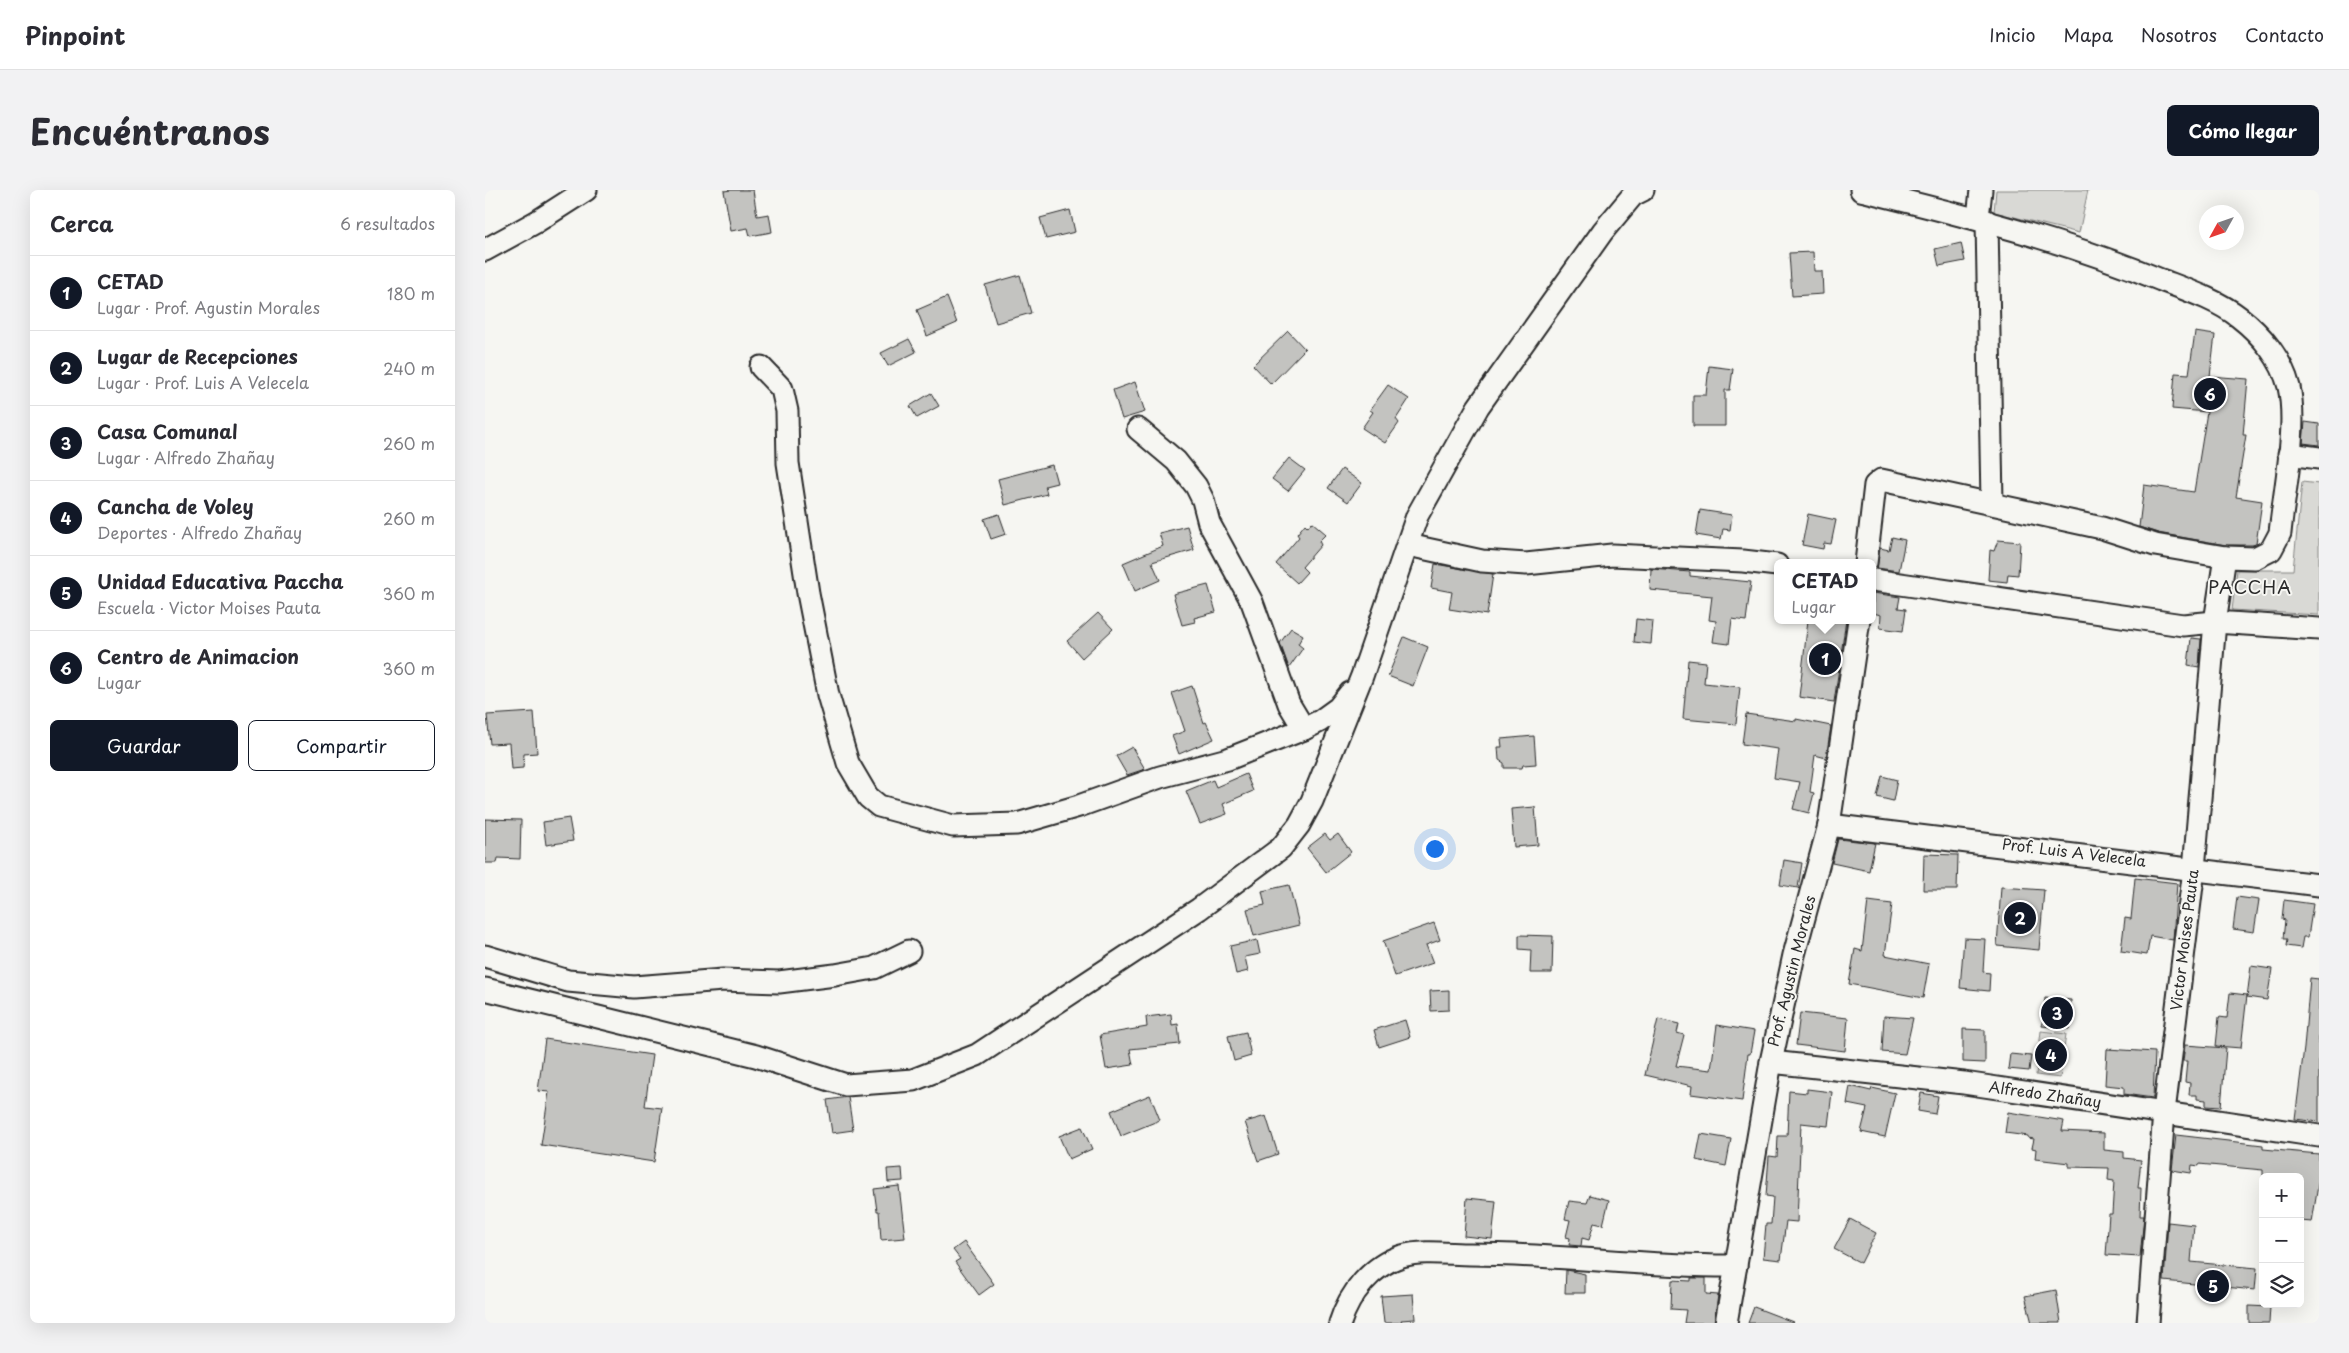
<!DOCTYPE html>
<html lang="es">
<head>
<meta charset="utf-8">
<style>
  :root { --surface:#fff; --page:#f2f2f3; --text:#2b2b33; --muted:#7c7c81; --line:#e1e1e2; --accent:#111827 }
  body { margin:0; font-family:"Playpen Sans",sans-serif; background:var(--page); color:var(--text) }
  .controls { position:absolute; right:15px; bottom:15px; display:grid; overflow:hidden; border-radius:8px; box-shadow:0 5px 20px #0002 }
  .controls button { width:45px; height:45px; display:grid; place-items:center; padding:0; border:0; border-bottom:1px solid var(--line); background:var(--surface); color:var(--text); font:25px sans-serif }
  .compass { position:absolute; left:1714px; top:15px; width:45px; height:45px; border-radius:50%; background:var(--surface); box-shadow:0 5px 20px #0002; rotate:230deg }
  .you { position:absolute; left:949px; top:658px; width:18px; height:18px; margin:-12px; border:4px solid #fff; border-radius:50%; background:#1a73e8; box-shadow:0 0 0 8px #1a73e833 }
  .badge { display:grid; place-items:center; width:32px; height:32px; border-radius:50%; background:var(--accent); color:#fff; font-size:16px; font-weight:700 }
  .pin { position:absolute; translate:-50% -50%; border:2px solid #fff; box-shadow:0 1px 5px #0006 }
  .popup { position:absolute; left:1289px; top:369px; width:102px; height:65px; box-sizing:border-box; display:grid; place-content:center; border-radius:8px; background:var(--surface); filter:drop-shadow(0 1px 4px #0005); font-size:16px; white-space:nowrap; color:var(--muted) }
  .popup b { font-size:19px; color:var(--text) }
  .popup::after { content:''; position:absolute; left:50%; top:100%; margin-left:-10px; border:10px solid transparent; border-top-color:var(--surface) }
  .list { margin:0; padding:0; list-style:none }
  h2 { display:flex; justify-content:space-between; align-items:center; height:65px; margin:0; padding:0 20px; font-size:21px }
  h2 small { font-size:16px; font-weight:400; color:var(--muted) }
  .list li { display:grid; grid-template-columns:32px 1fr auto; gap:15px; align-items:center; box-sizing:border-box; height:75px; padding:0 20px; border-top:1px solid var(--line) }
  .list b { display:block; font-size:19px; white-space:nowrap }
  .list p { margin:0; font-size:16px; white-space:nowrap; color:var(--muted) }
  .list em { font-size:16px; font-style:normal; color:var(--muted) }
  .actions { display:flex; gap:10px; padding:15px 20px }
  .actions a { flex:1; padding:11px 0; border:1px solid var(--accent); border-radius:8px; text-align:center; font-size:18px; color:var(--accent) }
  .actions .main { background:var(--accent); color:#fff }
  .icon { flex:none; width:28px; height:28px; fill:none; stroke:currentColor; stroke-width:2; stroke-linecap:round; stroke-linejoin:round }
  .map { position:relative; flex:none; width:1834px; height:1133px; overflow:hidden; border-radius:8px }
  header { display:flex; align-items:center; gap:30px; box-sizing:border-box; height:70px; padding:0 25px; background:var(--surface); border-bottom:1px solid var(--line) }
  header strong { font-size:24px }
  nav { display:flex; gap:28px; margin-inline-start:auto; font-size:18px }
  .intro { display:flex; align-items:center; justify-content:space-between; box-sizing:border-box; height:120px; padding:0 30px }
  h1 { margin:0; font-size:35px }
  .button { padding:12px 22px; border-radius:8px; background:var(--accent); color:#fff; font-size:18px; font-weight:700 }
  main { display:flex; gap:30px; padding:0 30px }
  aside { flex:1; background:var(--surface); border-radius:8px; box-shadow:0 5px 20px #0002 }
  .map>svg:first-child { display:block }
  .green { fill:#d9d9d5; stroke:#828280 }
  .building { fill:#c3c3c0; stroke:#2b2b2b }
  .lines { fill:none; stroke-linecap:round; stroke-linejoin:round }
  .minor-casing { stroke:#2b2b2b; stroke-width:25 }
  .minor { stroke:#f6f6f2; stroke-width:21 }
  .labels { text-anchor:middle; stroke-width:4; stroke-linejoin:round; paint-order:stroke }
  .street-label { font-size:15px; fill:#2b2b2b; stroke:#f6f6f2 }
  .quarter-label { font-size:18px; letter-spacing:1px; fill:#2b2b2b; stroke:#f6f6f2 }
</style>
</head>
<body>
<header>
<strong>Pinpoint</strong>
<nav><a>Inicio</a><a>Mapa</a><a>Nosotros</a><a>Contacto</a></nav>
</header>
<div class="intro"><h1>Encuéntranos</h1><a class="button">Cómo llegar</a></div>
<main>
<aside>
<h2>Cerca<small>6 resultados</small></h2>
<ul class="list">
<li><span class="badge">1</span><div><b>CETAD</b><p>Lugar · Prof. Agustin Morales</p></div><em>180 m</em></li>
<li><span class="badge">2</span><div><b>Lugar de Recepciones</b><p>Lugar · Prof. Luis A Velecela</p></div><em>240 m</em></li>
<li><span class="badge">3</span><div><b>Casa Comunal</b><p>Lugar · Alfredo Zhañay</p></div><em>260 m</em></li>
<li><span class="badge">4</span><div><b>Cancha de Voley</b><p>Deportes · Alfredo Zhañay</p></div><em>260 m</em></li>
<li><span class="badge">5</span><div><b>Unidad Educativa Paccha</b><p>Escuela · Victor Moises Pauta</p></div><em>360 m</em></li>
<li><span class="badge">6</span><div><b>Centro de Animacion</b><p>Lugar</p></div><em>360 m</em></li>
</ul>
<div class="actions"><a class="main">Guardar</a><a>Compartir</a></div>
</aside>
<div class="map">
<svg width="1834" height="1133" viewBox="0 0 1834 1133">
  <rect width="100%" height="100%" fill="#f6f6f2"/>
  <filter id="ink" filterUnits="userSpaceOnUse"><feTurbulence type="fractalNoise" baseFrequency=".02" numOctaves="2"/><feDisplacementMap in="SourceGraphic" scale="10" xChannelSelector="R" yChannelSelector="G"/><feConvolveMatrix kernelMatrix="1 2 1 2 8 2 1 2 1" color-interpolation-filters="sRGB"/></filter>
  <g filter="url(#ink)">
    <!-- green -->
    <g class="green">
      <polygon points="1511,0 1603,0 1594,43 1509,22"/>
      <polygon points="1817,292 1834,294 1834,425 1747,420 1752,380 1808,380"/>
      <polygon points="1556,841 1581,844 1575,888 1551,885"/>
    </g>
    <!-- building -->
    <g class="building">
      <polygon points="246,0 268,0 272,26 284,24 287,42 265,46 263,38 246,41 239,1"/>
      <polygon points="585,20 590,42 561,49 555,28"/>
      <polygon points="1476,53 1480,71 1454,76 1450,59"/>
      <polygon points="1328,62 1329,81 1337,81 1338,104 1307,106 1304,63"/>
      <polygon points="535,85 546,123 511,133 500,95"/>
      <polygon points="462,107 472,133 442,146 432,120"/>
      <polygon points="803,141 820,159 786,194 768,175"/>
      <polygon points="1710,142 1730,145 1725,186 1763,189 1758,245 1761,245 1751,307 1777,311 1771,354 1767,355 1741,355 1673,343 1654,337 1659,295 1709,302 1722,222 1687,219 1690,183 1704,184"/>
      <polygon points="424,149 431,162 403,176 396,163"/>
      <polygon points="1224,176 1248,179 1245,200 1240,200 1240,236 1208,236 1208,205 1221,205"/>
      <polygon points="650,192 660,222 637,229 628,200"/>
      <polygon points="903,195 924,209 911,229 914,233 900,253 877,238 888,222 885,220"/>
      <polygon points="446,203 454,216 432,228 425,216"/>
      <polygon points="1820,232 1834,234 1834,255 1818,253"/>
      <polygon points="804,268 820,280 803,301 787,289"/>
      <polygon points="567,275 572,293 560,296 562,304 520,315 513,289"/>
      <polygon points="857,279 877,293 863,312 843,298"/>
      <polygon points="1215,320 1247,325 1245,340 1238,339 1236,349 1211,345"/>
      <polygon points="514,324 521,344 506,349 499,329"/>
      <polygon points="1323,324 1351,330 1346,354 1339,353 1338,359 1317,355"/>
      <polygon points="827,332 841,344 834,351 836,355 817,377 822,382 812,393 791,374 814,347 812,344 820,334 823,337"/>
      <polygon points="702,336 709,360 667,372 675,390 650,401 638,373 678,356 674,343"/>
      <polygon points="1407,347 1420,350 1414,381 1392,378 1395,358 1404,360"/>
      <polygon points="1513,350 1535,352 1533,385 1523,384 1522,392 1503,390 1505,360 1509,361"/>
      <polygon points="950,374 1008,384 1002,425 964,419 967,402 946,398"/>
      <polygon points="1166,379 1205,382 1205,386 1266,392 1261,431 1247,429 1244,454 1228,452 1231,431 1224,430 1227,406 1165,400"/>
      <polygon points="723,395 731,422 709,428 710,432 697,435 688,404"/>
      <polygon points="1388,403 1415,407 1413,418 1421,419 1418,441 1395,438 1396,425 1388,423"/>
      <polygon points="613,423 628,439 597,468 582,451"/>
      <polygon points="1151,429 1168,431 1166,454 1149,452"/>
      <polygon points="1323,430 1361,430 1349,512 1314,507"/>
      <polygon points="806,438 818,445 813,454 818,458 804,478 795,453"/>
      <polygon points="919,447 943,457 928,496 903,486"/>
      <polygon points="1706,448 1716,449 1714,477 1703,475"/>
      <polygon points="1203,470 1221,472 1219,493 1255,497 1251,534 1198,529"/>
      <polygon points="707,496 719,533 721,532 729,549 694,564 687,546 700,541 687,503"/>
      <polygon points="49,522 52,563 39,564 38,578 26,579 24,553 5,554 2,525"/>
      <polygon points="1261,524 1311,531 1311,529 1346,536 1341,568 1330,565 1325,602 1329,603 1324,623 1308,619 1315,592 1289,588 1293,559 1257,554"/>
      <polygon points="1049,546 1051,574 1038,575 1037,578 1019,578 1019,573 1014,570 1013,557 1017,557 1016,549"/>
      <polygon points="647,557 660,579 642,585 631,566"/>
      <polygon points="761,584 768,601 738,614 742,624 715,634 701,601 728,590 731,597"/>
      <polygon points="1397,586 1412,590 1408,611 1392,607"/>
      <polygon points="1050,617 1053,655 1029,657 1026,619"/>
      <polygon points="84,628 88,651 61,655 58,632"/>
      <polygon points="0,629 36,630 35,669 13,668 12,673 0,673"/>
      <polygon points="840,644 845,650 853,644 866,662 841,682 822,658"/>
      <polygon points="1353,649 1390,653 1384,681 1347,673"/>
      <polygon points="1439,664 1473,665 1472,700 1438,700"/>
      <polygon points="1299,670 1317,673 1313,698 1295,695"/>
      <polygon points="1650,688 1692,693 1688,750 1665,746 1662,765 1636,761 1640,728 1646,729"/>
      <polygon points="804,695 814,735 769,746 762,719 780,715 777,701"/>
      <polygon points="1516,697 1559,700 1554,760 1512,756"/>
      <polygon points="1752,707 1774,710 1769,742 1748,739"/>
      <polygon points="1799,710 1828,714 1823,747 1818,747 1816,758 1801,756 1802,749 1798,749 1800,730 1797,729"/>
      <polygon points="1383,711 1407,714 1400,765 1444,774 1438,808 1364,794 1370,759 1377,761"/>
      <polygon points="949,733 955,750 941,755 948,773 910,786 898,751"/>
      <polygon points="1034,745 1068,746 1067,783 1045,783 1046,760 1034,759"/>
      <polygon points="1479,748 1500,749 1498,782 1505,783 1504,801 1475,798"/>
      <polygon points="772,750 775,764 760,767 763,781 751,784 745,756"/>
      <polygon points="1766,776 1787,779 1782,810 1762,807"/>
      <polygon points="1825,788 1834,789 1834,932 1810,929 1819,858"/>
      <polygon points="964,800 964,820 946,821 945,801"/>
      <polygon points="1745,803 1762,805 1756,858 1731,856 1734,827 1742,828"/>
      <polygon points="1560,808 1586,810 1584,839 1557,836"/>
      <polygon points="1315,823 1363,828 1360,861 1311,855"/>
      <polygon points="686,824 687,835 693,834 695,854 645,859 648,875 621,879 615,845 662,837 661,827"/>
      <polygon points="1399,826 1428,828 1420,864 1397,862"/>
      <polygon points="1173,829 1194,834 1192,843 1199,845 1191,876 1226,880 1232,835 1269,841 1265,864 1263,864 1257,911 1206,904 1207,896 1160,885"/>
      <polygon points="920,830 925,847 894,857 889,840"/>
      <polygon points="1478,839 1500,840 1500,873 1478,872"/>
      <polygon points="761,842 766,866 749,871 743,846"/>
      <polygon points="60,849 167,865 160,916 177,918 169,972 56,955 64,902 53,901"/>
      <polygon points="1700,855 1741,858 1736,917 1721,916 1721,910 1712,909 1712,905 1704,905 1705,893 1700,892 1702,871 1698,871"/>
      <polygon points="1622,859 1670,862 1668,908 1639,904 1639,897 1620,895"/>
      <polygon points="1525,864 1546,866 1544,881 1523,879"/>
      <polygon points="1365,896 1386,901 1387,898 1410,903 1400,947 1376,942 1382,918 1362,914"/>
      <polygon points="1322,899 1347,902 1343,936 1316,933 1312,1032 1301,1031 1296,1070 1278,1068 1281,1034 1286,1034 1288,1007 1281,1006 1284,966 1292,967 1293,946 1302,946 1304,901 1322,903"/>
      <polygon points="1436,903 1453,906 1450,924 1433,921"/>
      <polygon points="665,905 675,930 636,946 626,921"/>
      <polygon points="363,907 368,940 347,943 342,910"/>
      <polygon points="1523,922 1579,931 1577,941 1619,943 1619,960 1639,962 1639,968 1656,970 1653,998 1656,998 1655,1026 1659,1026 1655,1067 1621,1065 1624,1024 1627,1024 1629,991 1623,990 1624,978 1584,977 1584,973 1550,969 1551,959 1547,958 1549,949 1543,948 1543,946 1520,943"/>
      <polygon points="781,926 793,964 773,971 760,932"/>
      <polygon points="597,937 607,959 584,969 574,946"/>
      <polygon points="1216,944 1246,949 1241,976 1211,970"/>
      <polygon points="1691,945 1778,955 1778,959 1834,964 1834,989 1827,1032 1815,1031 1815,987 1778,987 1778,980 1714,974 1714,976 1707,975 1706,983 1687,980"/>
      <polygon points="417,978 418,991 403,992 402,979"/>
      <polygon points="414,996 420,1048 396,1050 394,1021 392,1021 389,999"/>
      <polygon points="1105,1005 1124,1010 1118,1035 1109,1033 1104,1050 1097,1048 1096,1056 1084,1055 1085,1048 1081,1047 1085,1030 1080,1029 1084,1011 1102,1013"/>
      <polygon points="982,1008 1011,1011 1007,1049 979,1046"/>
      <polygon points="1365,1029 1391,1043 1376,1073 1349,1059"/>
      <polygon points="1683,1032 1709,1035 1706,1072 1772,1078 1770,1100 1679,1091"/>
      <polygon points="479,1052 509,1094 494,1105 470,1072 475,1069 468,1060"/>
      <polygon points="1081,1080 1100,1084 1100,1103 1080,1103"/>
      <polygon points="1206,1088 1221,1088 1221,1104 1233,1105 1229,1133 1199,1133 1201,1120 1186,1119 1187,1090 1206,1091"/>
      <polygon points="1571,1100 1576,1133 1547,1133 1540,1106"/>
      <polygon points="928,1104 930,1129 916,1130 917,1133 899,1133 896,1106"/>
      <polygon points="1764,1116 1785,1117 1784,1133 1764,1133"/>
      <polygon points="1269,1117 1308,1132 1308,1133 1263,1133"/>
    </g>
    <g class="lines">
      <defs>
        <g id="minor">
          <path d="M1376 0C1477 25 1579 50 1676 90 1702 100 1732 110 1754 127 1776 144 1797 169 1804 197 1813 238 1799 301 1795 343L1786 360 1770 368 1740 367 1670 355 1617 338 1396 290 1390 295 1381 373"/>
          <polyline points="1493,28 1496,0"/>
          <polyline points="1502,31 1507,313"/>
          <polyline points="0,60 51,32 101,0"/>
          <polyline points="276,177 297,199 302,221 303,273 323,403 343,505 363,573 383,607 394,616 468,636 532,634 594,616 675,587 743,569 819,539 835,531 853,518 865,503"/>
          <polyline points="653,239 691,271 711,296 718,310 724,333 767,412 804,514 819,539"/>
          <polyline points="1804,264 1834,268"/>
          <polyline points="923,355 997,371 1041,374 1127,365 1258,371 1292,375"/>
          <polyline points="1388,390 1698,435 1730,432 1834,439"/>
          <polyline points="1344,635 1834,695"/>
          <polyline points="0,766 83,791 149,797 238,790 294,792 350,785 389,778 424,761"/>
          <polyline points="0,799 271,866 361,895 428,890 492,865 714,719 796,658 814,635 827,611 877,486 932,326 993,217 1118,41 1148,5 1158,0"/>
          <polyline points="1286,872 1479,893 1834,946"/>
          <path d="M855 1133C864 1104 887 1075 917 1066 938 1060 964 1064 985 1064 1074 1064 1162 1077 1251 1076"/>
          <polyline points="1241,1133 1286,872 1309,765 1344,635 1374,430"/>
          <polyline points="1663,1133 1679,922 1709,679 1730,432 1740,367"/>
        </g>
      </defs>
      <!-- minor casing -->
      <use href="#minor" class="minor-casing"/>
      <!-- minor -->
      <use href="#minor" class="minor"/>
    </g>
  </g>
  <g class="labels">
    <!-- street labels -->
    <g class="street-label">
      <text transform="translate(1589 663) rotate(7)" y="5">Prof. Luis A Velecela</text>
      <text transform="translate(1700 750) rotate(-83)" y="5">Victor Moises Pauta</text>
      <text transform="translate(1307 781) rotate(-76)" y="5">Prof. Agustin Morales</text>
      <text transform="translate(1560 905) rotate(8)" y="5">Alfredo Zhañay</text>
    </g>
    <!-- quarter labels -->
    <g class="quarter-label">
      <text x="1765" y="404">PACCHA</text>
    </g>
  </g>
</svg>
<div class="controls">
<button>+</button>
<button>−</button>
<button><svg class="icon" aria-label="layers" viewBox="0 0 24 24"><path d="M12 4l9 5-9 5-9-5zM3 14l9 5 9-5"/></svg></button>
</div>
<svg class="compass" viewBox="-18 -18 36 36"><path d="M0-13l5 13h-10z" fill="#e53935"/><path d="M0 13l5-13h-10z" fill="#7c7c81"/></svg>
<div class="you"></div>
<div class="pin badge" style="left:1340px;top:469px">1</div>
<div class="popup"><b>CETAD</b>Lugar</div>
<div class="pin badge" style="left:1535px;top:728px">2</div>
<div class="pin badge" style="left:1572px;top:823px">3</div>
<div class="pin badge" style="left:1566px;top:865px">4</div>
<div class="pin badge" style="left:1728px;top:1096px">5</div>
<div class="pin badge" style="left:1725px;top:204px">6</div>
</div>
</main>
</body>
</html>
